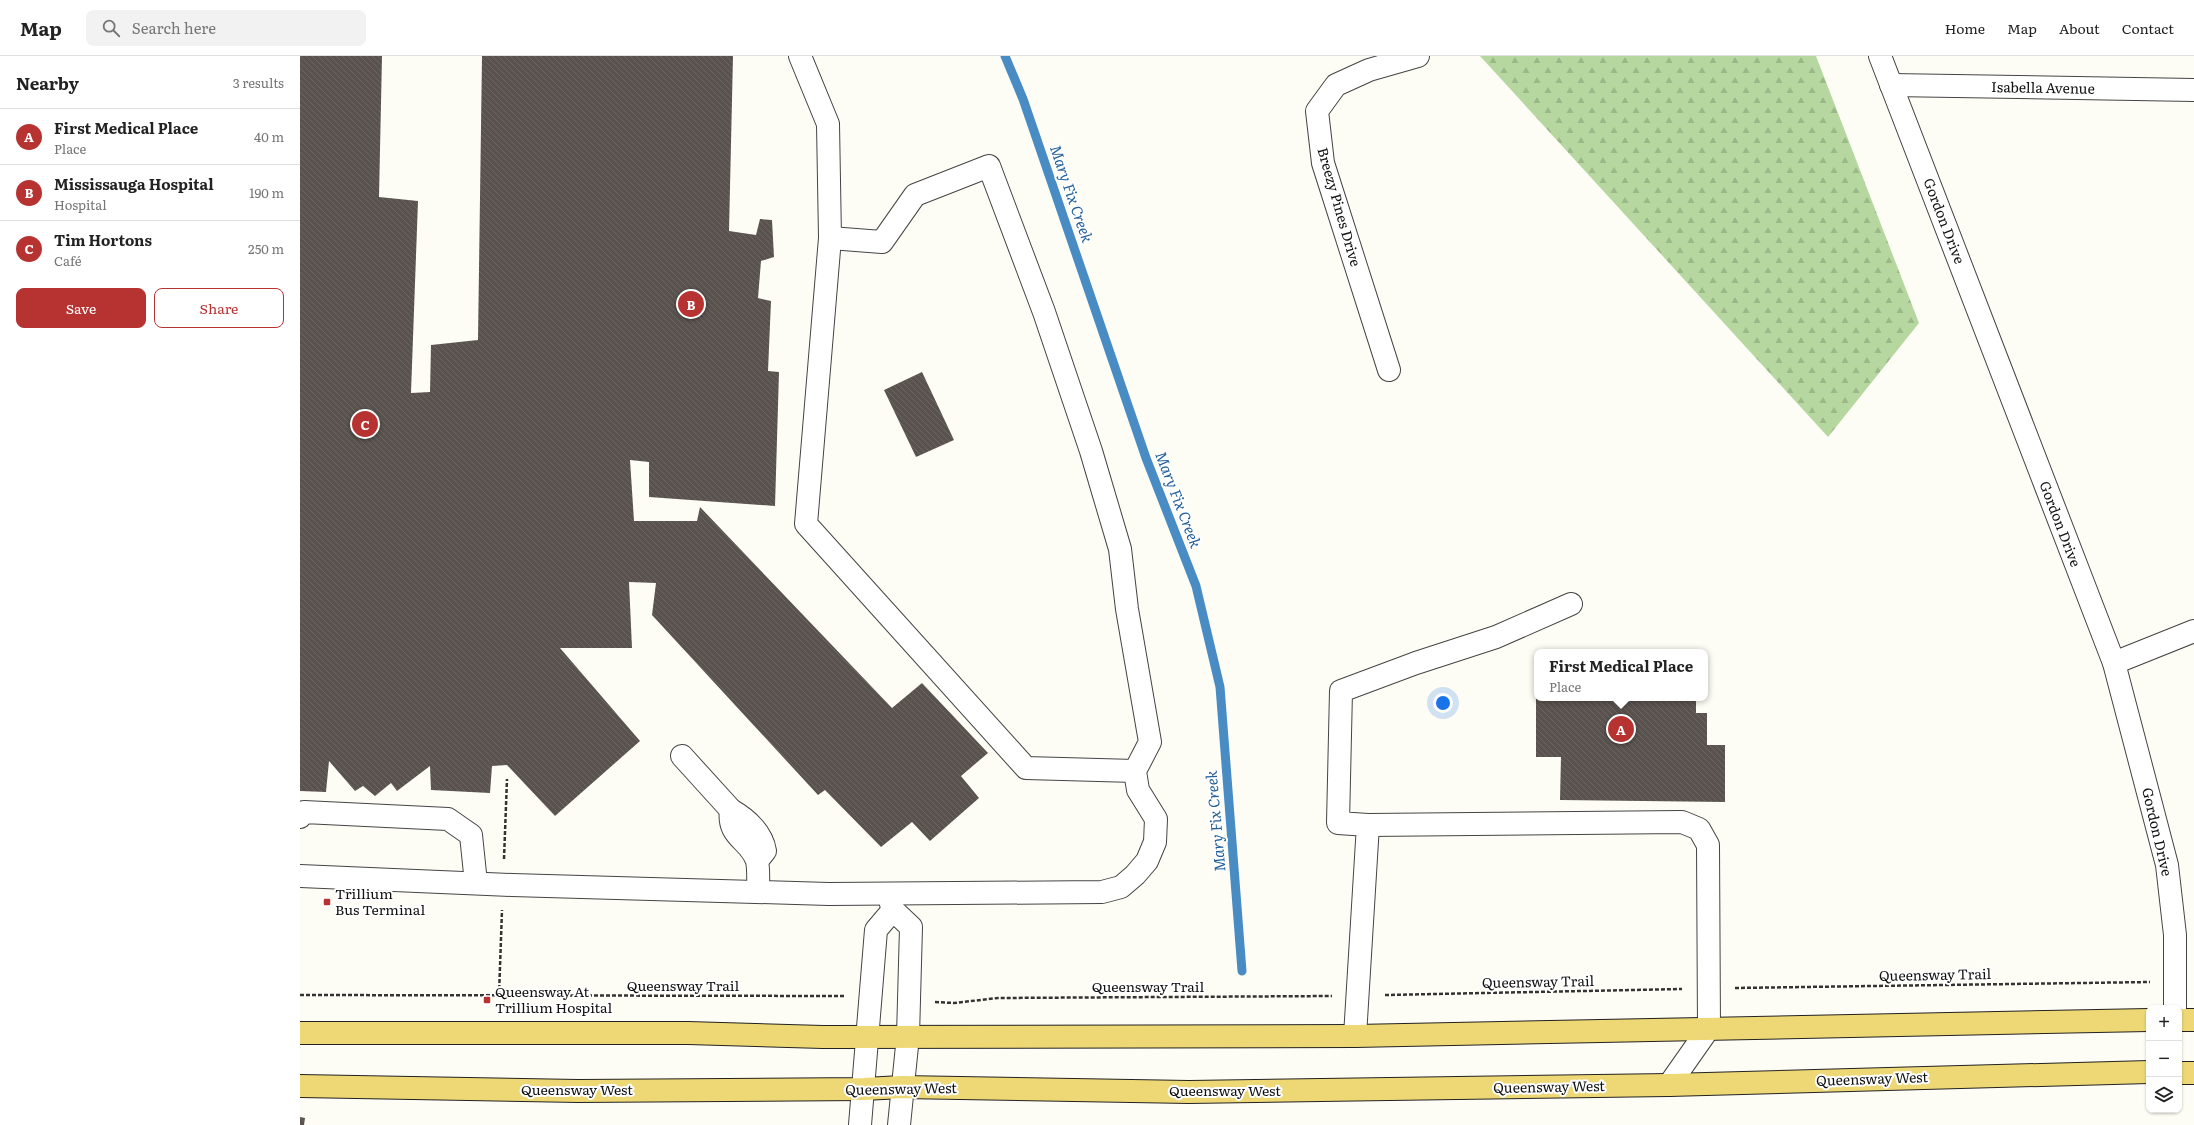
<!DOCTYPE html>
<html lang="en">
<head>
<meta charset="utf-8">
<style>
  :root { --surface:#fff; --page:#f2f2f2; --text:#222; --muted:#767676; --line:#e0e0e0; --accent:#b73332 }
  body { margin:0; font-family:Literata,serif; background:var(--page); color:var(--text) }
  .controls { position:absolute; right:12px; bottom:12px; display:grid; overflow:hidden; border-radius:8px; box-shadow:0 1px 3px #0004 }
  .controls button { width:36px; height:36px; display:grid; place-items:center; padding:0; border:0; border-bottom:1px solid var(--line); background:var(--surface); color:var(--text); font:20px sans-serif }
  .you { position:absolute; left:1143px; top:647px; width:14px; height:14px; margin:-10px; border:3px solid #fff; border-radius:50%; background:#1a73e8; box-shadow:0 0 0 6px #1a73e833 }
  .badge { display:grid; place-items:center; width:26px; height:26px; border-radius:50%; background:var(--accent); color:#fff; font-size:13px; font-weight:700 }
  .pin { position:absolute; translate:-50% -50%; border:2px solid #fff; box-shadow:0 1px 4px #0006 }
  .popup { position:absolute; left:1234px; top:593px; width:174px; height:52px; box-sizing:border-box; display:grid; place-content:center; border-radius:8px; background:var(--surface); filter:drop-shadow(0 1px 3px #0005); font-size:13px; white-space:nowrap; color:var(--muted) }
  .popup b { font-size:15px; color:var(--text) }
  .popup::after { content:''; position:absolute; left:50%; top:100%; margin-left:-8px; border:8px solid transparent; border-top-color:var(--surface) }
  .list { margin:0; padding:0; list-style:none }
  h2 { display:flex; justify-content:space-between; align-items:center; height:52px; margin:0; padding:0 16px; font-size:17px }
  h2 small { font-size:13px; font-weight:400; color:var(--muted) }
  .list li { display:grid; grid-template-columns:26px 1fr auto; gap:12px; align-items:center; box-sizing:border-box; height:56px; padding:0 16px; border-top:1px solid var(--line) }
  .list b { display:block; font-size:15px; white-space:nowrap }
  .list p { margin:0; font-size:13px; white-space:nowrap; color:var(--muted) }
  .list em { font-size:13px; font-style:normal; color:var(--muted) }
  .actions { display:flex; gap:8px; padding:12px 16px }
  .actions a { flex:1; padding:9px 0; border:1px solid var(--accent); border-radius:8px; text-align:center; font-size:14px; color:var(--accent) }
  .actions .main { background:var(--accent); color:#fff }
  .icon { flex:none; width:22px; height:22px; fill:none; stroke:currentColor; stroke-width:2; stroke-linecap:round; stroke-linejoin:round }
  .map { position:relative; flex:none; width:1894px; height:1069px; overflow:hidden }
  header { display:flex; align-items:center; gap:24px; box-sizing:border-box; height:56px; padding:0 20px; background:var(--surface); border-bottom:1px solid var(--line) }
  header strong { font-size:19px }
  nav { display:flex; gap:22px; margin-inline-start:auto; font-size:14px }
  .search { width:280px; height:36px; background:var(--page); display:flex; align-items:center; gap:10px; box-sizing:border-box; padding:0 14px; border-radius:8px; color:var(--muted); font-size:15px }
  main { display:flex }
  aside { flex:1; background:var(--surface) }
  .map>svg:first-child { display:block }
  .forest { fill:url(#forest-firs) }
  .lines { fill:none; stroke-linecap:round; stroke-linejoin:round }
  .stream { stroke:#498cc4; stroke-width:9 }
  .building { fill:url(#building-back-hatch) }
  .minor-casing { stroke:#444; stroke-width:24 }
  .major-casing { stroke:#222; stroke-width:24 }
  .path { stroke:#333; stroke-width:2.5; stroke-dasharray:4 2; stroke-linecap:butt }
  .minor { stroke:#fff; stroke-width:22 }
  .major { stroke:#eed875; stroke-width:22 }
  .poi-dot { fill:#b73332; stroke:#fff; stroke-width:1.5 }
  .labels { text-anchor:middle; stroke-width:4; stroke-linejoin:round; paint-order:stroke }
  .street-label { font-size:14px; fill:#111; stroke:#fff }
  .poi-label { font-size:14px; fill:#111; stroke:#fff; text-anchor:start }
  .water-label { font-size:15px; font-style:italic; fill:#225f9a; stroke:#fff }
</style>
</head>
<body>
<header>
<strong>Map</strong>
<div class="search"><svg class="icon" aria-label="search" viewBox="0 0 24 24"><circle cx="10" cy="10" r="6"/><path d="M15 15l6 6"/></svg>Search here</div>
<nav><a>Home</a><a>Map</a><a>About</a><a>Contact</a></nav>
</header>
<main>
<aside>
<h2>Nearby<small>3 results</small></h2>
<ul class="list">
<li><span class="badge">A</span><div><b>First Medical Place</b><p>Place</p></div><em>40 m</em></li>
<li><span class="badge">B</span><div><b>Mississauga Hospital</b><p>Hospital</p></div><em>190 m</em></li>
<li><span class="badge">C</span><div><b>Tim Hortons</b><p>Café</p></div><em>250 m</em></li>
</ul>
<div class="actions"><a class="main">Save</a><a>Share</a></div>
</aside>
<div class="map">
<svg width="1894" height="1069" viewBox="0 0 1894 1069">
  <defs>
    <pattern id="forest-firs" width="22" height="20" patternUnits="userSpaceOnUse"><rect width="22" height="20" fill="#b6d7a0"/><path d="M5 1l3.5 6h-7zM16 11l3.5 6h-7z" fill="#9bb889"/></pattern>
    <pattern id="building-back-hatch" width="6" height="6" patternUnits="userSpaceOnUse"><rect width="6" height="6" fill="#59524e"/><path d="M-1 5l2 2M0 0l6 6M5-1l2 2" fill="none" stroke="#6c6663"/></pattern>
  </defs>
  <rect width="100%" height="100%" fill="#fefdf5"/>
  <!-- forest -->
  <polygon class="forest" points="1180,0 1516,0 1619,267 1528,381"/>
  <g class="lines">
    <!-- stream -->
    <polyline class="stream" points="705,0 723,43 846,402 896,530 920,631 942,915"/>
  </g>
  <!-- building -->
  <g class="building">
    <polygon points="0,0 82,0 79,141 118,145 111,337 130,336 131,289 178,284 182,0 433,0 429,175 456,179 460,163 472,164 474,201 461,205 458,242 471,245 468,315 479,316 475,450 349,441 349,406 330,404 334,465 397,465 400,451 592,652 622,627 688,697 661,720 679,742 630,785 612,766 581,791 525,734 518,739 352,559 356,527 329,526 332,592 260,592 340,685 255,760 207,709 192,710 190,737 131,734 130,710 97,735 91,727 75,740 63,730 55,735 29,705 26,736 0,735"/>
    <polygon points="622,316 654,384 616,401 584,334"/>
    <polygon points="1236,642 1396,642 1396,657 1407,657 1407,689 1425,689 1425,746 1260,744 1261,701 1236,701"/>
    <polygon points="0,1061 5,1062 4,1069 0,1069"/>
  </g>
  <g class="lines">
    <defs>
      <g id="minor">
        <polyline points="500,0 528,68 530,182 506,468 726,712 835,715"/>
        <polyline points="1580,0 1814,607 1867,809 1875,879 1875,952"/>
        <polyline points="1591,29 1894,34"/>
        <polyline points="1089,314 1023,107 1017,55 1036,29 1069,14 1118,0"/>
        <polyline points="1814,607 1894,575"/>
        <polyline points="382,700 431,754"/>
        <polyline points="0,761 4,756 148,763 171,779 176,827"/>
        <polyline points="1068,769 1382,766 1399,773 1408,789 1409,972 1369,1029"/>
        <path d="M457 805 465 795C462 777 447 763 431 754 427 782 450 783 457 805 459 814 458 827 458 836"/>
        <polyline points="0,820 212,829 529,838 802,836 821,831 835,819 847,805 855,786 856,763 838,734 835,715 850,686 827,553 820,493 791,395 744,256 689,110 615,139 582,186 530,182"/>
        <polyline points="588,838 593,854 611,871 608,980 599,1069"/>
        <polyline points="1055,980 1068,769 1038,767 1041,635 1116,607 1196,581 1271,548"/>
        <polyline points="560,1069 576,874 593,854"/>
      </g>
      <g id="major">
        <polyline points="1879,964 1894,964"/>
        <polyline points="0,977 388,977 523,981 1055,980 1849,964"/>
        <polyline points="1879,1017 1894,1017"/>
        <polyline points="0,1030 278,1035 564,1033 602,1031 889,1036 1369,1029 1849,1016"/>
      </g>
    </defs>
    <!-- minor casing -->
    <use href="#minor" class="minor-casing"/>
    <!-- major casing -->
    <use href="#major" class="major-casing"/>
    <!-- path -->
    <g class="path">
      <polyline points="204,803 207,723"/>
      <polyline points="1435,932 1850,926"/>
      <polyline points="0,939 544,940"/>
      <polyline points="199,939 202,854"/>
      <polyline points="1085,939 1382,933"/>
      <polyline points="635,946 654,947 698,942 1032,940"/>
    </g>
    <!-- minor -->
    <use href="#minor" class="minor"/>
    <!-- major -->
    <use href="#major" class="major"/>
  </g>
  <!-- markers -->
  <g class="poi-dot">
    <rect x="23" y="842" width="8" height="8" rx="2"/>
    <rect x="183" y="940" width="8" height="8" rx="2"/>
  </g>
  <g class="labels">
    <!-- street labels -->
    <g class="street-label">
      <text transform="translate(1743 32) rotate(1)" y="5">Isabella Avenue</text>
      <text transform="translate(1039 151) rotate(74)" y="5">Breezy Pines Drive</text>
      <text transform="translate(1644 165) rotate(69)" y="5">Gordon Drive</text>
      <text transform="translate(1760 468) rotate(69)" y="5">Gordon Drive</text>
      <text transform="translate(1857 776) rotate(77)" y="5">Gordon Drive</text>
      <text transform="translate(1635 919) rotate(-1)" y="5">Queensway Trail</text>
      <text transform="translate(1238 926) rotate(-1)" y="5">Queensway Trail</text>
      <text x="383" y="935">Queensway Trail</text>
      <text x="848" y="936">Queensway Trail</text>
      <text transform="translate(1572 1023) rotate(-2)" y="5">Queensway West</text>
      <text transform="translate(1249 1031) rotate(-1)" y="5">Queensway West</text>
      <text transform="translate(601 1033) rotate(-1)" y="5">Queensway West</text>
      <text x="277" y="1039">Queensway West</text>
      <text x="925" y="1040">Queensway West</text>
    </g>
    <!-- poi labels -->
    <g class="poi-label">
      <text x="35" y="843">Trillium<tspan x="35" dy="16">Bus Terminal</tspan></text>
      <text x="195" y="941">Queensway At<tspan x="195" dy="16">Trillium Hospital</tspan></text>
    </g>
    <!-- water labels -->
    <g class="water-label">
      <text transform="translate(771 138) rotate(71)" y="5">Mary Fix Creek</text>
      <text transform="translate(878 444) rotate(69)" y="5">Mary Fix Creek</text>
      <text transform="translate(916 765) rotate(-95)" y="5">Mary Fix Creek</text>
    </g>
  </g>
</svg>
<div class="controls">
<button>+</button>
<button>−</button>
<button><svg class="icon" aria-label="layers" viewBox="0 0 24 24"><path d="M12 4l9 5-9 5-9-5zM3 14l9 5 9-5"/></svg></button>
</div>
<div class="you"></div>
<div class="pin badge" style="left:1321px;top:673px">A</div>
<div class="popup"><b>First Medical Place</b>Place</div>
<div class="pin badge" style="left:391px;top:248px">B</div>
<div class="pin badge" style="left:65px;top:368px">C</div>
</div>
</main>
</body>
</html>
